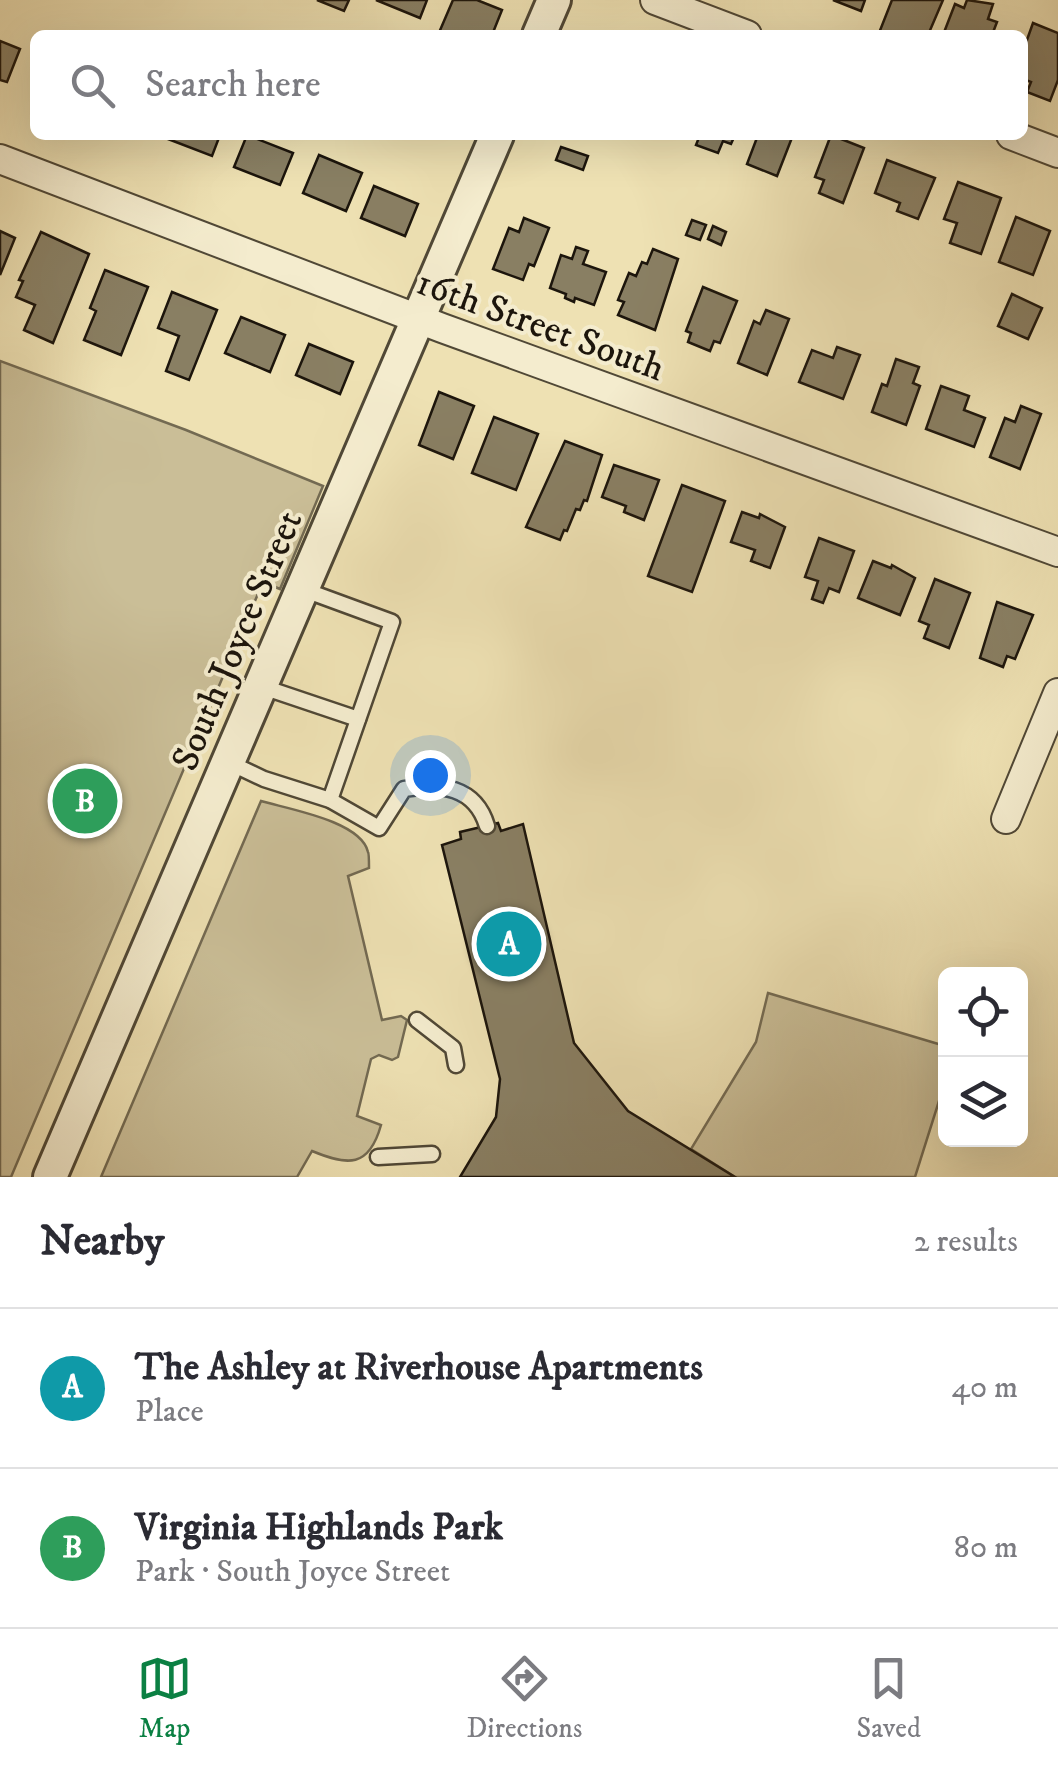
<!DOCTYPE html>
<html lang="en">
<head>
<meta charset="utf-8">
<style>
  :root { --surface:#fff; --page:#f2f2f3; --text:#2b2b33; --muted:#7c7c81; --line:#e1e1e2; --accent:#0b8043 }
  body { margin:0; font-family:"IM FELL DW Pica",serif; background:var(--page); color:var(--text) }
  .controls { position:absolute; right:30px; bottom:30px; display:grid; overflow:hidden; border-radius:15px; box-shadow:0 10px 40px #0002 }
  .controls button { width:90px; height:90px; display:grid; place-items:center; padding:0; border:0; border-bottom:2px solid var(--line); background:var(--surface); color:var(--text); font:50px sans-serif }
  .you { position:absolute; left:430px; top:775px; width:35px; height:35px; margin:-25px; border:8px solid #fff; border-radius:50%; background:#1a73e8; box-shadow:0 0 0 15px #1a73e833 }
  .badge { display:grid; place-items:center; width:65px; height:65px; border-radius:50%; background:var(--accent); color:#fff; font-size:32px; font-weight:700 }
  .pin { position:absolute; translate:-50% -50%; border:5px solid #fff; box-shadow:0 2px 10px #0006 }
  .list { margin:0; padding:0; list-style:none }
  h2 { display:flex; justify-content:space-between; align-items:center; height:130px; margin:0; padding:0 40px; font-size:42px }
  h2 small { font-size:32px; font-weight:400; color:var(--muted) }
  .list li { display:grid; grid-template-columns:65px 1fr auto; gap:30px; align-items:center; box-sizing:border-box; height:160px; padding:0 40px; border-top:2px solid var(--line) }
  .list b { display:block; font-size:38px; white-space:nowrap }
  .list p { margin:0; font-size:32px; white-space:nowrap; color:var(--muted) }
  .list em { font-size:32px; font-style:normal; color:var(--muted) }
  .icon { flex:none; width:55px; height:55px; fill:none; stroke:currentColor; stroke-width:2; stroke-linecap:round; stroke-linejoin:round }
  .map { position:relative; flex:none; width:1058px; height:1177px; overflow:hidden }
  .search { position:absolute; background:var(--surface); box-shadow:0 10px 40px #0002; left:30px; right:30px; top:30px; height:110px; display:flex; align-items:center; gap:25px; box-sizing:border-box; padding:0 35px; border-radius:15px; color:var(--muted); font-size:38px }
  .sheet { height:450px; background:var(--surface) }
  nav { display:flex; justify-content:space-around; align-items:center; box-sizing:border-box; height:140px; border-top:2px solid var(--line); background:var(--surface); font-size:28px; color:var(--muted) }
  nav a { display:grid; justify-items:center; gap:5px }
  nav .on { color:var(--accent) }
  .map>svg:first-child { display:block }
  .green { fill:#cabe97; stroke:#736a52; stroke-width:2.5 }
  .building { fill:#897f63; stroke:#1c150c; stroke-width:2.5 }
  .lines { fill:none; stroke-linecap:round; stroke-linejoin:round }
  .service-casing { stroke:#504836; stroke-width:19 }
  .minor-casing { stroke:#504836; stroke-width:32 }
  .tertiary-casing { stroke:#504836; stroke-width:38 }
  .service { stroke:#f4ecce; stroke-width:14 }
  .minor { stroke:#f4ecce; stroke-width:28 }
  .tertiary { stroke:#f4ecce; stroke-width:32 }
  .labels { text-anchor:middle; stroke-width:8; stroke-linejoin:round; paint-order:stroke }
  .street-label { font-size:38px; fill:#1c150c; stroke:#f4ecce }
</style>
</head>
<body>
<div class="map">
<svg width="1058" height="1177" viewBox="0 0 1058 1177">
  <rect width="100%" height="100%" fill="#eee1b3"/>
  <filter id="stains"><feTurbulence type="fractalNoise" baseFrequency=".002" numOctaves="4"/><feColorMatrix values="0 0 0 0 .2 0 0 0 0 .09 0 0 0 0 .02 0 0 0 .5 -.17"/></filter>
  <radialGradient id="worn" r=".72"><stop offset=".6" stop-color="#630" stop-opacity="0"/><stop offset="1" stop-color="#630" stop-opacity=".3"/></radialGradient>
  <!-- green -->
  <g class="green">
    <polygon points="0,361 186,430 323,486 280,589 263,582 11,1177 0,1177"/>
    <path d="M261 801C288 809 361 821 368 852 369 853 369 867 369 868L348 876 382 1020 401 1016 407 1020 398 1057 392 1060 379 1055 371 1059 357 1116 381 1125C369 1168 348 1166 312 1151L297 1177H101Z"/>
    <polygon points="768,993 945,1046 945,1082 915,1177 735,1177 691,1149 756,1042"/>
  </g>
  <!-- building -->
  <g class="building">
    <polygon points="317,0 349,0 344,11"/>
    <polygon points="376,0 427,0 420,18"/>
    <polygon points="453,0 477,0 502,10 492,35 438,35"/>
    <polygon points="833,0 865,0 861,11"/>
    <polygon points="892,0 943,0 928,35 884,35 879,33"/>
    <polygon points="967,0 993,4 988,19 997,22 992,35 943,35 955,4 964,8"/>
    <polygon points="1033,23 1058,33 1058,80 1050,101 1027,92 1031,82 1023,79 1023,51"/>
    <polygon points="0,41 20,49 7,82 0,80"/>
    <polygon points="170,135 220,135 212,156 168,139"/>
    <polygon points="247,135 293,153 280,185 234,167"/>
    <polygon points="700,135 735,135 731,144 723,141 718,153 696,145"/>
    <polygon points="758,135 793,135 777,176 747,164"/>
    <polygon points="831,135 864,148 843,203 819,193 824,180 815,177"/>
    <polygon points="561,147 588,156 583,170 556,160"/>
    <polygon points="319,155 362,173 346,211 303,193"/>
    <polygon points="887,160 935,178 918,219 897,211 900,203 875,193"/>
    <polygon points="958,182 1001,198 981,254 950,243 957,223 944,219"/>
    <polygon points="374,186 418,204 405,236 361,218"/>
    <polygon points="1016,217 1050,231 1033,275 999,262"/>
    <polygon points="524,218 549,228 534,266 529,264 523,280 493,269 509,228 519,232"/>
    <polygon points="692,220 706,225 700,240 686,235"/>
    <polygon points="713,226 726,232 721,245 708,239"/>
    <polygon points="0,231 15,238 0,275"/>
    <polygon points="41,232 89,254 53,343 24,330 35,305 16,297 23,281 19,280"/>
    <polygon points="576,247 588,251 583,264 606,272 594,305 575,298 574,302 565,298 566,294 550,288 561,255 572,259"/>
    <polygon points="653,249 678,259 655,330 618,315 624,302 618,300 629,273 636,276 642,262 647,264"/>
    <polygon points="105,270 148,287 121,355 84,340 96,311 90,308"/>
    <polygon points="703,287 737,301 720,343 714,341 710,351 688,342 691,333 686,331"/>
    <polygon points="172,292 217,310 189,380 166,371 179,336 158,328"/>
    <polygon points="1012,294 1042,308 1028,339 998,326"/>
    <polygon points="766,310 789,319 767,375 738,363 754,321 760,324"/>
    <polygon points="241,317 285,335 270,372 225,353"/>
    <polygon points="309,344 353,362 340,394 296,375"/>
    <polygon points="837,347 860,355 843,399 799,382 812,350 833,358"/>
    <polygon points="896,359 919,367 913,383 920,386 906,425 872,412 882,384 887,386"/>
    <polygon points="941,386 969,396 964,410 985,418 974,447 926,429"/>
    <polygon points="439,392 474,406 453,459 419,445"/>
    <polygon points="1021,406 1041,414 1020,469 990,457 1005,418 1015,422"/>
    <polygon points="494,417 538,434 516,490 472,473"/>
    <polygon points="565,441 602,455 587,501 584,500 580,510 576,509 567,531 564,530 560,540 526,527"/>
    <polygon points="614,465 659,480 644,520 624,512 626,506 602,497"/>
    <polygon points="682,485 725,501 692,592 648,576"/>
    <polygon points="742,512 759,518 760,514 785,527 770,568 751,561 755,550 731,542"/>
    <polygon points="819,538 854,551 839,592 829,588 823,603 812,599 818,581 805,577"/>
    <polygon points="873,561 891,568 892,565 915,578 900,615 858,598"/>
    <polygon points="935,579 970,593 949,648 924,638 929,625 919,621"/>
    <polygon points="997,602 1033,615 1015,659 1007,656 1003,667 980,658"/>
    <polygon points="498,823 501,831 523,824 574,1043 628,1111 735,1177 460,1177 496,1117 500,1079 442,845 461,839 460,832"/>
  </g>
  <g class="lines">
    <defs>
      <g id="service">
        <polyline points="302,589 392,622 330,800"/>
        <polyline points="260,686 358,719"/>
        <path d="M228 762 264 779 330 800 379 828 404 789C440 783 475 786 487 826"/>
        <polyline points="417,1020 453,1048 456,1065"/>
        <polyline points="378,1157 432,1154"/>
      </g>
      <g id="minor">
        <polyline points="655,0 747,35"/>
        <polyline points="1011,135 1058,153"/>
        <polyline points="0,159 442,328 1058,552"/>
        <polyline points="1006,819 1058,693"/>
      </g>
      <g id="tertiary">
        <polyline points="539,35 554,0"/>
        <polyline points="50,1177 497,135"/>
      </g>
    </defs>
    <!-- service casing -->
    <use href="#service" class="service-casing"/>
    <!-- minor casing -->
    <use href="#minor" class="minor-casing"/>
    <!-- tertiary casing -->
    <use href="#tertiary" class="tertiary-casing"/>
    <!-- service -->
    <use href="#service" class="service"/>
    <!-- minor -->
    <use href="#minor" class="minor"/>
    <!-- tertiary -->
    <use href="#tertiary" class="tertiary"/>
  </g>
  <g class="labels">
    <!-- street labels -->
    <g class="street-label">
      <text transform="translate(541 324) rotate(20)" y="13">16th Street South</text>
      <text transform="translate(236 640) rotate(-67)" y="13">South Joyce Street</text>
    </g>
  </g>
  <rect width="100%" height="100%" filter="url(#stains)"/>
  <rect width="100%" height="100%" fill="url(#worn)"/>
</svg>
<div class="controls">
<button><svg class="icon" aria-label="locate" viewBox="0 0 24 24"><circle cx="12" cy="12" r="6"/><path d="M12 2v4M12 18v4M2 12h4M18 12h4"/></svg></button>
<button><svg class="icon" aria-label="layers" viewBox="0 0 24 24"><path d="M12 4l9 5-9 5-9-5zM3 14l9 5 9-5"/></svg></button>
</div>
<div class="you"></div>
<div class="pin badge" style="left:509px;top:944px;background:#0f9aa8">A</div>
<div class="pin badge" style="left:85px;top:801px;background:#2e9e5b">B</div>
<div class="search"><svg class="icon" aria-label="search" viewBox="0 0 24 24"><circle cx="10" cy="10" r="6"/><path d="M15 15l6 6"/></svg>Search here</div>
</div>
<section class="sheet">
<h2>Nearby<small>2 results</small></h2>
<ul class="list">
<li><span class="badge" style="background:#0f9aa8">A</span><div><b>The Ashley at Riverhouse Apartments</b><p>Place</p></div><em>40 m</em></li>
<li><span class="badge" style="background:#2e9e5b">B</span><div><b>Virginia Highlands Park</b><p>Park · South Joyce Street</p></div><em>80 m</em></li>
</ul>
</section>
<nav>
<a class="on"><svg class="icon" aria-label="map" viewBox="0 0 24 24"><path d="M3 6l6-2 6 2 6-2v14l-6 2-6-2-6 2zM9 4v14M15 6v14"/></svg>Map</a>
<a><svg class="icon" aria-label="directions" viewBox="0 0 24 24"><path d="M12 3l9 9-9 9-9-9zM9 14v-3h6M13 9l2 2-2 2"/></svg>Directions</a>
<a><svg class="icon" aria-label="saved" viewBox="0 0 24 24"><path d="M7 4h10v16l-5-4-5 4z"/></svg>Saved</a>
</nav>
</body>
</html>
